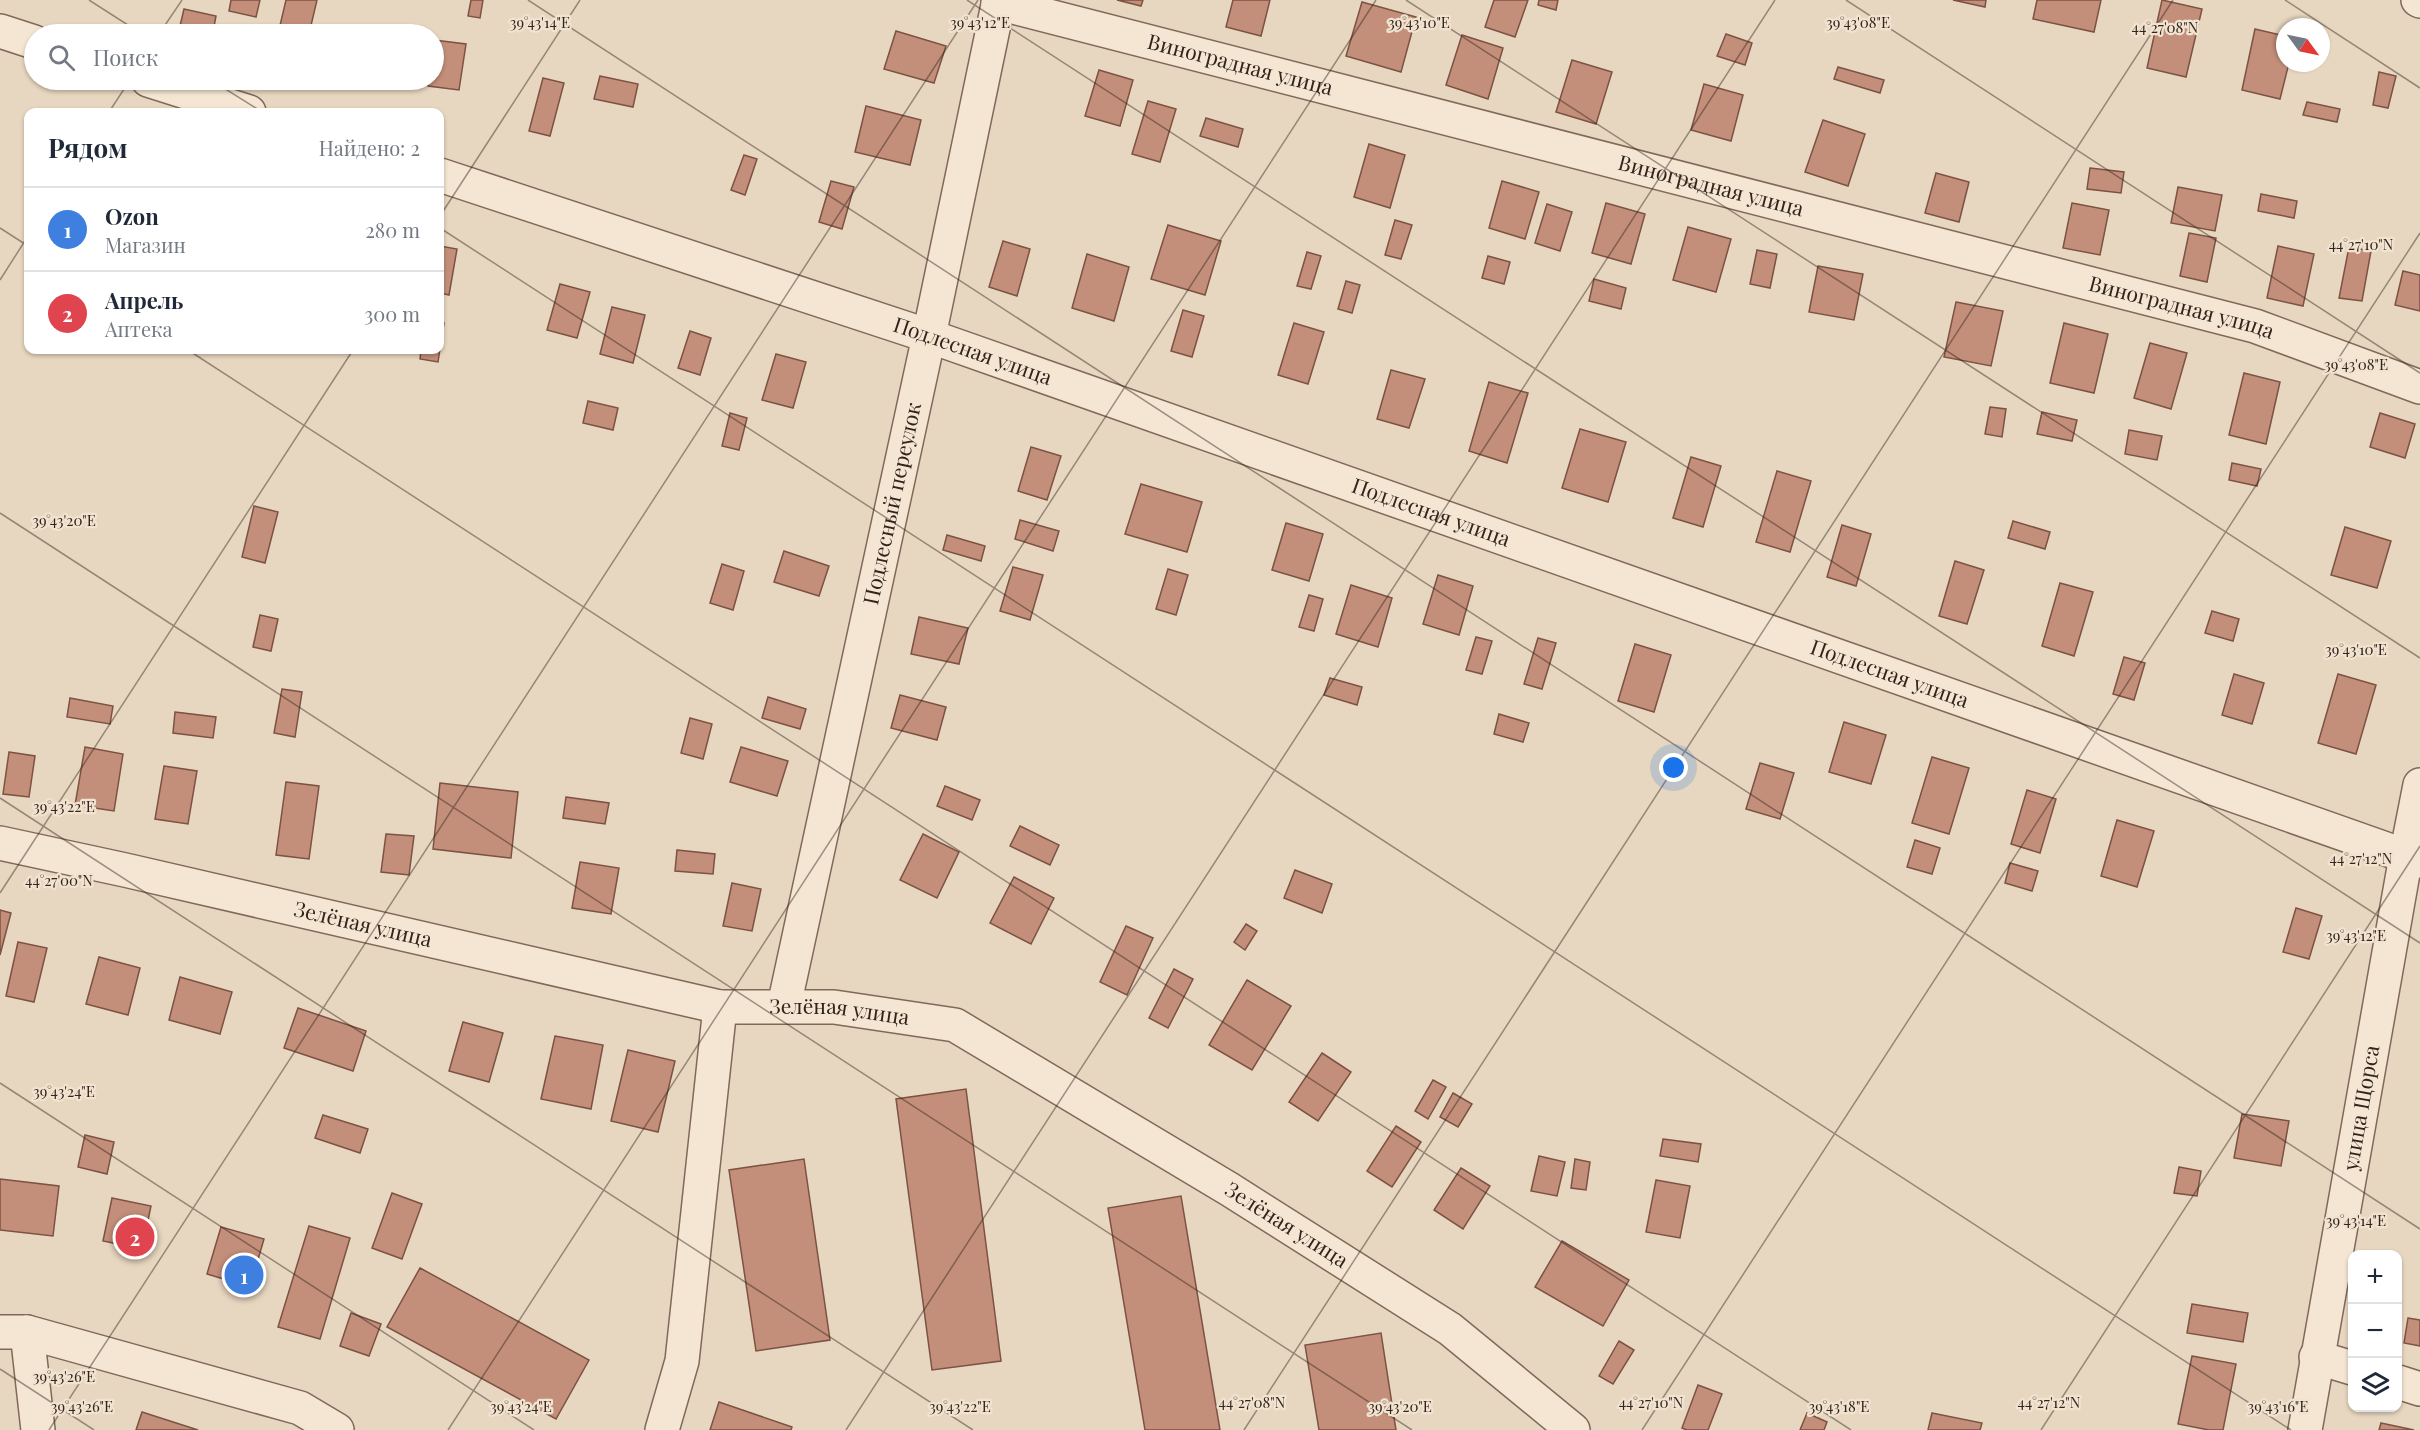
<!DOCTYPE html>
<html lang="ru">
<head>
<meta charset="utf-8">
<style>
  :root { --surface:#fff; --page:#f2f2f3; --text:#1f2937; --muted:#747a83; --line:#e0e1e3; --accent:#89303d }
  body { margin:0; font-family:"Playfair Display",serif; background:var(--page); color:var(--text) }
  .controls { position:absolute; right:18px; bottom:18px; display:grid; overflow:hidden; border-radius:12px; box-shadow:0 2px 4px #0004 }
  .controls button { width:54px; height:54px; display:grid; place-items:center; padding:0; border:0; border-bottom:2px solid var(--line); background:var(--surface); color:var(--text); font:30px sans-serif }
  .compass { position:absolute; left:2276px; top:18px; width:54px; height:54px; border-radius:50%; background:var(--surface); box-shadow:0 2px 4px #0004; rotate:123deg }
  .you { position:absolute; left:1674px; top:768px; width:21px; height:21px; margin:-15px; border:4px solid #fff; border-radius:50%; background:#1a73e8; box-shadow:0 0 0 9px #1a73e833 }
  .badge { display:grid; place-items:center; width:39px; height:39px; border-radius:50%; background:var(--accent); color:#fff; font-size:20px; font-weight:700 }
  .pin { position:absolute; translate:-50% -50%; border:3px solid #fff; box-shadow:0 2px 6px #0006 }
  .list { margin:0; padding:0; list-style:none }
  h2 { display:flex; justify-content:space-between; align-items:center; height:78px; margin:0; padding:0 24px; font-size:26px }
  h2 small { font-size:20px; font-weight:400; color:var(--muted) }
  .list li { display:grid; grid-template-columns:39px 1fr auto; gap:18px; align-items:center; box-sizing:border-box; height:84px; padding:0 24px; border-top:2px solid var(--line) }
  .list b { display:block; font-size:22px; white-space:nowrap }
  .list p { margin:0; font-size:20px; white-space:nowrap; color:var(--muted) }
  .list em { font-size:20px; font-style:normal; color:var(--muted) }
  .icon { flex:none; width:33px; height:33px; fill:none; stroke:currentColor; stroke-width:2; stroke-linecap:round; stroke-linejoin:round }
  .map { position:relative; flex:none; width:2420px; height:1430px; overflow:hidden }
  .search { position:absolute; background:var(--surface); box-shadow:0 2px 4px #0004; left:24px; top:24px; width:420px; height:66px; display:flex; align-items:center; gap:15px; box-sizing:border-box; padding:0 21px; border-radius:33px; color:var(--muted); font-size:22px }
  .panel { position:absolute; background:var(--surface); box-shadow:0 2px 4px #0004; left:24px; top:108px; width:420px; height:246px; border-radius:12px }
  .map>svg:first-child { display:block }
  .building { fill:#c38f7a; stroke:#7c5243; stroke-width:1.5 }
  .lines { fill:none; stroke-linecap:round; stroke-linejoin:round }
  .street-casing { stroke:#80695a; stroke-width:36 }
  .street { stroke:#f4e6d2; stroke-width:33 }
  .ticks { fill:none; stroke:#31241d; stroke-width:1.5; stroke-opacity:0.45 }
  .labels { text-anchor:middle; stroke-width:4.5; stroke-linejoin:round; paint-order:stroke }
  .street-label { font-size:21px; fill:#31241d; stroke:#f1e3cf }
  .ticks-label { font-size:15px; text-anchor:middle; fill:#31241d; stroke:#f1e3cf; stroke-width:4.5; stroke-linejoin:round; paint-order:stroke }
</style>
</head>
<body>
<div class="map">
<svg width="2420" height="1430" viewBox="0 0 2420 1430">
  <rect width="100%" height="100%" fill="#e8d7c0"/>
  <!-- building -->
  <g class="building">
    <polygon points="231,0 260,0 256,17 229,11"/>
    <polygon points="286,0 317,0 309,34 278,34"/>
    <polygon points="471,0 483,0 480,18 468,16"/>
    <polygon points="1117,0 1143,0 1141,6"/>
    <polygon points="1233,0 1270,0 1261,36 1226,27"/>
    <polygon points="1494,0 1528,0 1515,37 1485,27"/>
    <polygon points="1539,0 1558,0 1556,10 1538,5"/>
    <polygon points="1953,0 1986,0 1985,7"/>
    <polygon points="2037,0 2101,0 2094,32 2033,19"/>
    <polygon points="2162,0 2202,9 2186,77 2147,68"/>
    <polygon points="1362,2 1416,17 1401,72 1346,56"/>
    <polygon points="184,9 216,16 213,32 180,26"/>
    <polygon points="2255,29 2285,36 2285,63 2289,63 2280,99 2242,90"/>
    <polygon points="896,31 946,46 934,83 884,69"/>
    <polygon points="1726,34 1752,43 1745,65 1717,56"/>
    <polygon points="1462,35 1503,48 1488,99 1446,85"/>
    <polygon points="434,40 466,44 459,90 428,86 428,80 434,80"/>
    <polygon points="1572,60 1612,72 1596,124 1556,112"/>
    <polygon points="1838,67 1884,80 1880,93 1834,79"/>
    <polygon points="1099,70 1133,80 1120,126 1085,116"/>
    <polygon points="2379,72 2396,76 2388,108 2373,105"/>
    <polygon points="600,76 638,84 633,107 594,99"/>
    <polygon points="543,78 564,83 550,136 529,131"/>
    <polygon points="1704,84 1743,95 1731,141 1691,130"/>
    <polygon points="1148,101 1176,109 1160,162 1132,154"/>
    <polygon points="2307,102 2340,109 2337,122 2303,115"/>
    <polygon points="866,106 921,120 910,165 855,152"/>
    <polygon points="1206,118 1243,129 1238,147 1200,136"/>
    <polygon points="1823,120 1865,134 1848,186 1805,172"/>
    <polygon points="1369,144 1405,155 1390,208 1354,197"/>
    <polygon points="744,155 757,159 745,195 731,190"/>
    <polygon points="2090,168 2124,172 2121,193 2087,189"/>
    <polygon points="1936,173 1969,182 1959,222 1925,213"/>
    <polygon points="831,181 854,187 842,229 819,222"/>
    <polygon points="1502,181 1539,192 1525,239 1489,228"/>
    <polygon points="2178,187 2222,195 2215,231 2171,223"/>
    <polygon points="2261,194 2297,201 2294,218 2258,211"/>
    <polygon points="1606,203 1645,214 1631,264 1592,253"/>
    <polygon points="2072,203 2109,210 2100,255 2063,248"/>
    <polygon points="1547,204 1572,212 1560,251 1535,243"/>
    <polygon points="1395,220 1412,225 1401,259 1385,255"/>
    <polygon points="1168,225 1221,241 1205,295 1151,279"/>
    <polygon points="1688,227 1731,239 1716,292 1673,280"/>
    <polygon points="2189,233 2216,238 2207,282 2180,276"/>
    <polygon points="1003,241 1030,249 1017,296 989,287"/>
    <polygon points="440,246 457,249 449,295 440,293"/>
    <polygon points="2278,246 2314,254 2303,306 2267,298"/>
    <polygon points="2349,247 2371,251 2362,301 2339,298"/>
    <polygon points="1757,250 1777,254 1770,288 1750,284"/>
    <polygon points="1307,252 1321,256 1311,289 1297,286"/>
    <polygon points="1087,254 1129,267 1114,321 1072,308"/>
    <polygon points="1488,256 1510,262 1504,284 1482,278"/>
    <polygon points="1818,266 1863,274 1854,320 1809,312"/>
    <polygon points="2403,271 2420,275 2420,311 2395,305"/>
    <polygon points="1594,279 1626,288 1621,309 1589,301"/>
    <polygon points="1346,281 1360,285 1352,313 1338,309"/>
    <polygon points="560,284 590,292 577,338 547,330"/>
    <polygon points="1956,302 2003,311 1991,366 1944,357"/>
    <polygon points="612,307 645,315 633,363 600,354"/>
    <polygon points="1183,310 1204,316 1192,357 1171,351"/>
    <polygon points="440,323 444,323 438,362 420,359 421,350 440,350"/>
    <polygon points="1294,323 1324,332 1308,384 1278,375"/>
    <polygon points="2064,323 2108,334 2094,393 2050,383"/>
    <polygon points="690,331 711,338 700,375 678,368"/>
    <polygon points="2150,343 2187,353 2171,409 2134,398"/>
    <polygon points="776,354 806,362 793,408 762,400"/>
    <polygon points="1391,370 1425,379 1409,428 1377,419"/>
    <polygon points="2244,373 2280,382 2266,444 2229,435"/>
    <polygon points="1489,382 1528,393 1507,463 1469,451"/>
    <polygon points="588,401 618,408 613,430 583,423"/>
    <polygon points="1990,407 2006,409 2002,437 1985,434"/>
    <polygon points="2042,412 2077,420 2072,441 2037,434"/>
    <polygon points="730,413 747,418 739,450 722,446"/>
    <polygon points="2380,413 2415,424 2405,458 2370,447"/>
    <polygon points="1580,429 1626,442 1608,502 1562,488"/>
    <polygon points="2129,430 2162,436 2157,460 2125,454"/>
    <polygon points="1031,447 1061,456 1047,500 1018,491"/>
    <polygon points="1691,457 1721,466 1703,527 1673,518"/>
    <polygon points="2232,463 2261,469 2257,486 2229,480"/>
    <polygon points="1777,471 1811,481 1790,552 1756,542"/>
    <polygon points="1141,484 1202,502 1187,552 1125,534"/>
    <polygon points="254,506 278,512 265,563 242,557"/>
    <polygon points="1020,520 1059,531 1053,551 1015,539"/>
    <polygon points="2013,521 2050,532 2045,549 2008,538"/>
    <polygon points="1286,523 1323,534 1309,581 1272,570"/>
    <polygon points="1842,525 1871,534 1856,586 1827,577"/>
    <polygon points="2345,527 2391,541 2377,588 2331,575"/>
    <polygon points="947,535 985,546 981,561 943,550"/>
    <polygon points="784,551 829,566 819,596 774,582"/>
    <polygon points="1955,561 1984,570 1967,624 1939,616"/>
    <polygon points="722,564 744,571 733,610 710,603"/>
    <polygon points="1013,567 1043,575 1030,620 1000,611"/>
    <polygon points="1168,569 1188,575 1176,615 1156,609"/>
    <polygon points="1438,575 1473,586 1459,635 1423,624"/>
    <polygon points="2060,583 2093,592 2074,656 2042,646"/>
    <polygon points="1351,585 1392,598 1378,647 1336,634"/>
    <polygon points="1309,595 1323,599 1314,631 1299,627"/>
    <polygon points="2212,611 2239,619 2233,641 2205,633"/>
    <polygon points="260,615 278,619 271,651 253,647"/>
    <polygon points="919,617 968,628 959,664 911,654"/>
    <polygon points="1476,637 1492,641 1482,674 1466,670"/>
    <polygon points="1538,638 1556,643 1542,689 1524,684"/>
    <polygon points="1635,644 1671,655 1654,712 1618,701"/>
    <polygon points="2124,657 2145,663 2134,700 2113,694"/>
    <polygon points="2234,674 2264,683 2252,724 2222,715"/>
    <polygon points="2338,674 2376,685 2356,754 2318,743"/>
    <polygon points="1330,678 1362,687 1357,705 1324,695"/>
    <polygon points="282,689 302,692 295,737 274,733"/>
    <polygon points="900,695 946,707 937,740 891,728"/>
    <polygon points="768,697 806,709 800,729 762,718"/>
    <polygon points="70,698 113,706 110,724 67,717"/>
    <polygon points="175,712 216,717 213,738 173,733"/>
    <polygon points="1499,714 1529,723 1523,742 1494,734"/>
    <polygon points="690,718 712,724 703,759 681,753"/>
    <polygon points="1844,722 1886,735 1871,784 1829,772"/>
    <polygon points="85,747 123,754 114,811 75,805"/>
    <polygon points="741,747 788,761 777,796 730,782"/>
    <polygon points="9,752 35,756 29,797 3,794"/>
    <polygon points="1932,757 1969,768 1949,834 1912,823"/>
    <polygon points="1760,763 1794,773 1780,819 1746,809"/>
    <polygon points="164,766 197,771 188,824 155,819"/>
    <polygon points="286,782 319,786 309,859 276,855"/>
    <polygon points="440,783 518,792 511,858 433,849"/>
    <polygon points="945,786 980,800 972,820 937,806"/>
    <polygon points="2027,790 2056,799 2040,853 2011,844"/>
    <polygon points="566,797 609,803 605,824 563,818"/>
    <polygon points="2117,820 2154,831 2137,887 2101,876"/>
    <polygon points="1020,826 1059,845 1050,865 1010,846"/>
    <polygon points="386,834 414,836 409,875 381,872"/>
    <polygon points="923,834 959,852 937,898 900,880"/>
    <polygon points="1915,840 1940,848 1932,874 1907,867"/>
    <polygon points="677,850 715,854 713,874 675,871"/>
    <polygon points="580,862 619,868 611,914 572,908"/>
    <polygon points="2010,863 2038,871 2032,891 2005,883"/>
    <polygon points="1295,870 1332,884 1322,913 1284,898"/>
    <polygon points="1014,877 1054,898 1031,944 990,923"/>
    <polygon points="732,883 761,889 752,931 723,926"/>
    <polygon points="2296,908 2322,916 2309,959 2283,952"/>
    <polygon points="0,910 11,913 0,955"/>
    <polygon points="1246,924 1257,931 1245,950 1234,942"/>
    <polygon points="1126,926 1153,938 1127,995 1100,982"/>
    <polygon points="18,942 47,948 34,1002 6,996"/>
    <polygon points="99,957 140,968 128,1015 86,1004"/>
    <polygon points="1174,969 1193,979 1168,1028 1149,1018"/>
    <polygon points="180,977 232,992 220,1034 169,1020"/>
    <polygon points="1247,980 1291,1006 1252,1070 1209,1045"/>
    <polygon points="298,1008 366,1031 353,1071 284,1048"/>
    <polygon points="463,1022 503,1033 489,1082 449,1071"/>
    <polygon points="555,1036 603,1045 591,1109 541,1099"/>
    <polygon points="628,1050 675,1061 658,1132 611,1121"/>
    <polygon points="1322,1053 1351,1072 1318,1121 1289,1102"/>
    <polygon points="1433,1080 1446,1087 1428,1119 1415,1111"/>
    <polygon points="966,1089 1001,1361 932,1370 896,1099"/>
    <polygon points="1453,1093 1472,1104 1458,1127 1440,1117"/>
    <polygon points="2242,1114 2289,1121 2281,1166 2234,1158"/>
    <polygon points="323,1115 368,1129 360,1153 315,1138"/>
    <polygon points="1396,1126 1421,1142 1392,1187 1367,1171"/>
    <polygon points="85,1135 114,1142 107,1174 78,1167"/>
    <polygon points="1663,1139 1701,1144 1698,1162 1660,1156"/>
    <polygon points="1539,1156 1565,1162 1557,1196 1531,1191"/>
    <polygon points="804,1159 830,1340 756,1351 729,1170"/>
    <polygon points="1575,1159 1590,1162 1586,1190 1571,1188"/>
    <polygon points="2179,1167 2201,1171 2197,1196 2174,1193"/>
    <polygon points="1461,1168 1490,1186 1463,1229 1434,1210"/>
    <polygon points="0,1179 59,1186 53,1236 0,1230"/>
    <polygon points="1656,1180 1690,1186 1680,1238 1646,1232"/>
    <polygon points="392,1193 422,1204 402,1259 372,1248"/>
    <polygon points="1181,1196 1220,1430 1145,1430 1108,1208"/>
    <polygon points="112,1198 151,1206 142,1249 103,1241"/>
    <polygon points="309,1226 350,1238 320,1339 278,1327"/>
    <polygon points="221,1227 264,1239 250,1287 207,1274"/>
    <polygon points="1562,1241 1629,1280 1603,1326 1535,1287"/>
    <polygon points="420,1268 589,1360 556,1419 387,1327"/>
    <polygon points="2192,1304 2248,1313 2243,1342 2187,1333"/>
    <polygon points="351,1313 381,1324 369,1356 340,1346"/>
    <polygon points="2408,1318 2420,1320 2420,1346 2404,1343"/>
    <polygon points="1381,1333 1396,1430 1319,1430 1305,1345"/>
    <polygon points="1619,1341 1634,1350 1613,1384 1599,1376"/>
    <polygon points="2192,1356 2236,1364 2223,1430 2209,1430 2178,1424"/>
    <polygon points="1698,1385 1722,1394 1708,1430 1687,1430 1682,1428"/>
    <polygon points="719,1402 792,1427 791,1430 710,1430"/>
    <polygon points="142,1412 198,1430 136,1430"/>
    <polygon points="1807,1413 1827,1422 1824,1430 1800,1430"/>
    <polygon points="1932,1413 1982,1423 1980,1430 1928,1430"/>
    <polygon points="2381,1423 2414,1430 2379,1430"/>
  </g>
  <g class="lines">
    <defs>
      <g id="street">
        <polyline points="2418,0 2420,1"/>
        <path id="s1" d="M998 3 2255 326 2420 387"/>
        <polyline points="0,31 34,42"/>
        <polyline points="148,80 249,112"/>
        <path id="s2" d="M440 175 929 336 2420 861"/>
        <path id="s3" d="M0 843 125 870 720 1007H834L955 1025 1229 1189 1450 1329 1573 1430"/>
        <path id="s4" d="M784 1006 929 336 999 0"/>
        <polyline points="0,1332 27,1332 300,1408 337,1430"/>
        <polyline points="27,1332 38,1430"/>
        <polyline points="2316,1357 2352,1368"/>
        <polyline points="2398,1382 2420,1389"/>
        <polyline points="662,1430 682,1361 720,1007"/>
        <path id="s5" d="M2305 1430 2406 856 2420 785"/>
      </g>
    </defs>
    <!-- street casing -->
    <use href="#street" class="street-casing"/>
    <!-- street -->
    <use href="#street" class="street"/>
  </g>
  <!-- ticks -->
  <path class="ticks" d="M89 0 142 34M528 0 2420 1229M967 0 2420 943M1406 0 2420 658M1846 0 2420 373M2285 0 2420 88M159 34 182 0M211 80 262 112M109 112 130 80M440 216 580 0M0 228 28 246M440 228 2291 1430M0 280 28 236M188 350 1851 1430M0 513 1412 1430M0 798 973 1430M0 893 353 350M0 1083 534 1430M0 1369 94 1430M49 1430 978 0M448 1430 1376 0M846 1430 1775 0M1244 1430 2173 0M1642 1430 2420 233M2041 1430 2420 846"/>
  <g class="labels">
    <!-- street labels -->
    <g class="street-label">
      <text dy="7" stroke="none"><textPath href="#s1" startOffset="250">Виноградная улица</textPath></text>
      <text dy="7" stroke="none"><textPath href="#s1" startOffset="736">Виноградная улица</textPath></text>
      <text dy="7" stroke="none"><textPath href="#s1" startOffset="1222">Виноградная улица</textPath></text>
      <text dy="7" stroke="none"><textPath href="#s2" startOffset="561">Подлесная улица</textPath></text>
      <text dy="7" stroke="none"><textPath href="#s4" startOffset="514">Подлесный переулок</textPath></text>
      <text dy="7" stroke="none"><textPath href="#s2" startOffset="1047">Подлесная улица</textPath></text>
      <text dy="7" stroke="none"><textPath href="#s2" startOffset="1533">Подлесная улица</textPath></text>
      <text dy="7" stroke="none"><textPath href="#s3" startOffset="372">Зелёная улица</textPath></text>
      <text dy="7" stroke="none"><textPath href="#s3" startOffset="858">Зелёная улица</textPath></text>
      <text dy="7" stroke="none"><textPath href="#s5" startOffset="327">улица Щорса</textPath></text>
      <text dy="7" stroke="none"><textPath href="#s3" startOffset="1362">Зелёная улица</textPath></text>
    </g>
  </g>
  <g class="ticks-label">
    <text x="980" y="28">39°43'12"E</text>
    <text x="540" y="28">39°43'14"E</text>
    <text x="1419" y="28">39°43'10"E</text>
    <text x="1858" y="28">39°43'08"E</text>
    <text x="2165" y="33">44°27'08"N</text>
    <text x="2361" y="250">44°27'10"N</text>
    <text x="2356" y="370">39°43'08"E</text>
    <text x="64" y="526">39°43'20"E</text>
    <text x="2356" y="655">39°43'10"E</text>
    <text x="64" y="812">39°43'22"E</text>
    <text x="2361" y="864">44°27'12"N</text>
    <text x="59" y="886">44°27'00"N</text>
    <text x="2356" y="941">39°43'12"E</text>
    <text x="64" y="1097">39°43'24"E</text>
    <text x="2356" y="1226">39°43'14"E</text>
    <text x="64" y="1382">39°43'26"E</text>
    <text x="1252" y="1408">44°27'08"N</text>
    <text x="1651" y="1408">44°27'10"N</text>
    <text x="2049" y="1408">44°27'12"N</text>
    <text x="82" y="1412">39°43'26"E</text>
    <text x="521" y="1412">39°43'24"E</text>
    <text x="960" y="1412">39°43'22"E</text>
    <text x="1400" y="1412">39°43'20"E</text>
    <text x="1839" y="1412">39°43'18"E</text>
    <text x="2278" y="1412">39°43'16"E</text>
  </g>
</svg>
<div class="controls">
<button>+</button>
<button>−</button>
<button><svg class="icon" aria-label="layers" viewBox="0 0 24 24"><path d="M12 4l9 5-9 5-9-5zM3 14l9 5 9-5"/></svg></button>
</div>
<svg class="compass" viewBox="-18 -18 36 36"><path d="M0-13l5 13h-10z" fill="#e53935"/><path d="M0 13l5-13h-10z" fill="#747a83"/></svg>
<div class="you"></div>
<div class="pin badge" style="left:244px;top:1275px;background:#3f7fe0">1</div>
<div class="pin badge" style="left:135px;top:1237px;background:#e0444e">2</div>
<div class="search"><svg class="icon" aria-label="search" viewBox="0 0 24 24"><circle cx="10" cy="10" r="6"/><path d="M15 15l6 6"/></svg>Поиск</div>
<section class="panel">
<h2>Рядом<small>Найдено: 2</small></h2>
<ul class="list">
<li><span class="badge" style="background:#3f7fe0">1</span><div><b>Ozon</b><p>Магазин</p></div><em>280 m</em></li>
<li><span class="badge" style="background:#e0444e">2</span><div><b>Апрель</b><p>Аптека</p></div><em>300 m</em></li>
</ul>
</section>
</div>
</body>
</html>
